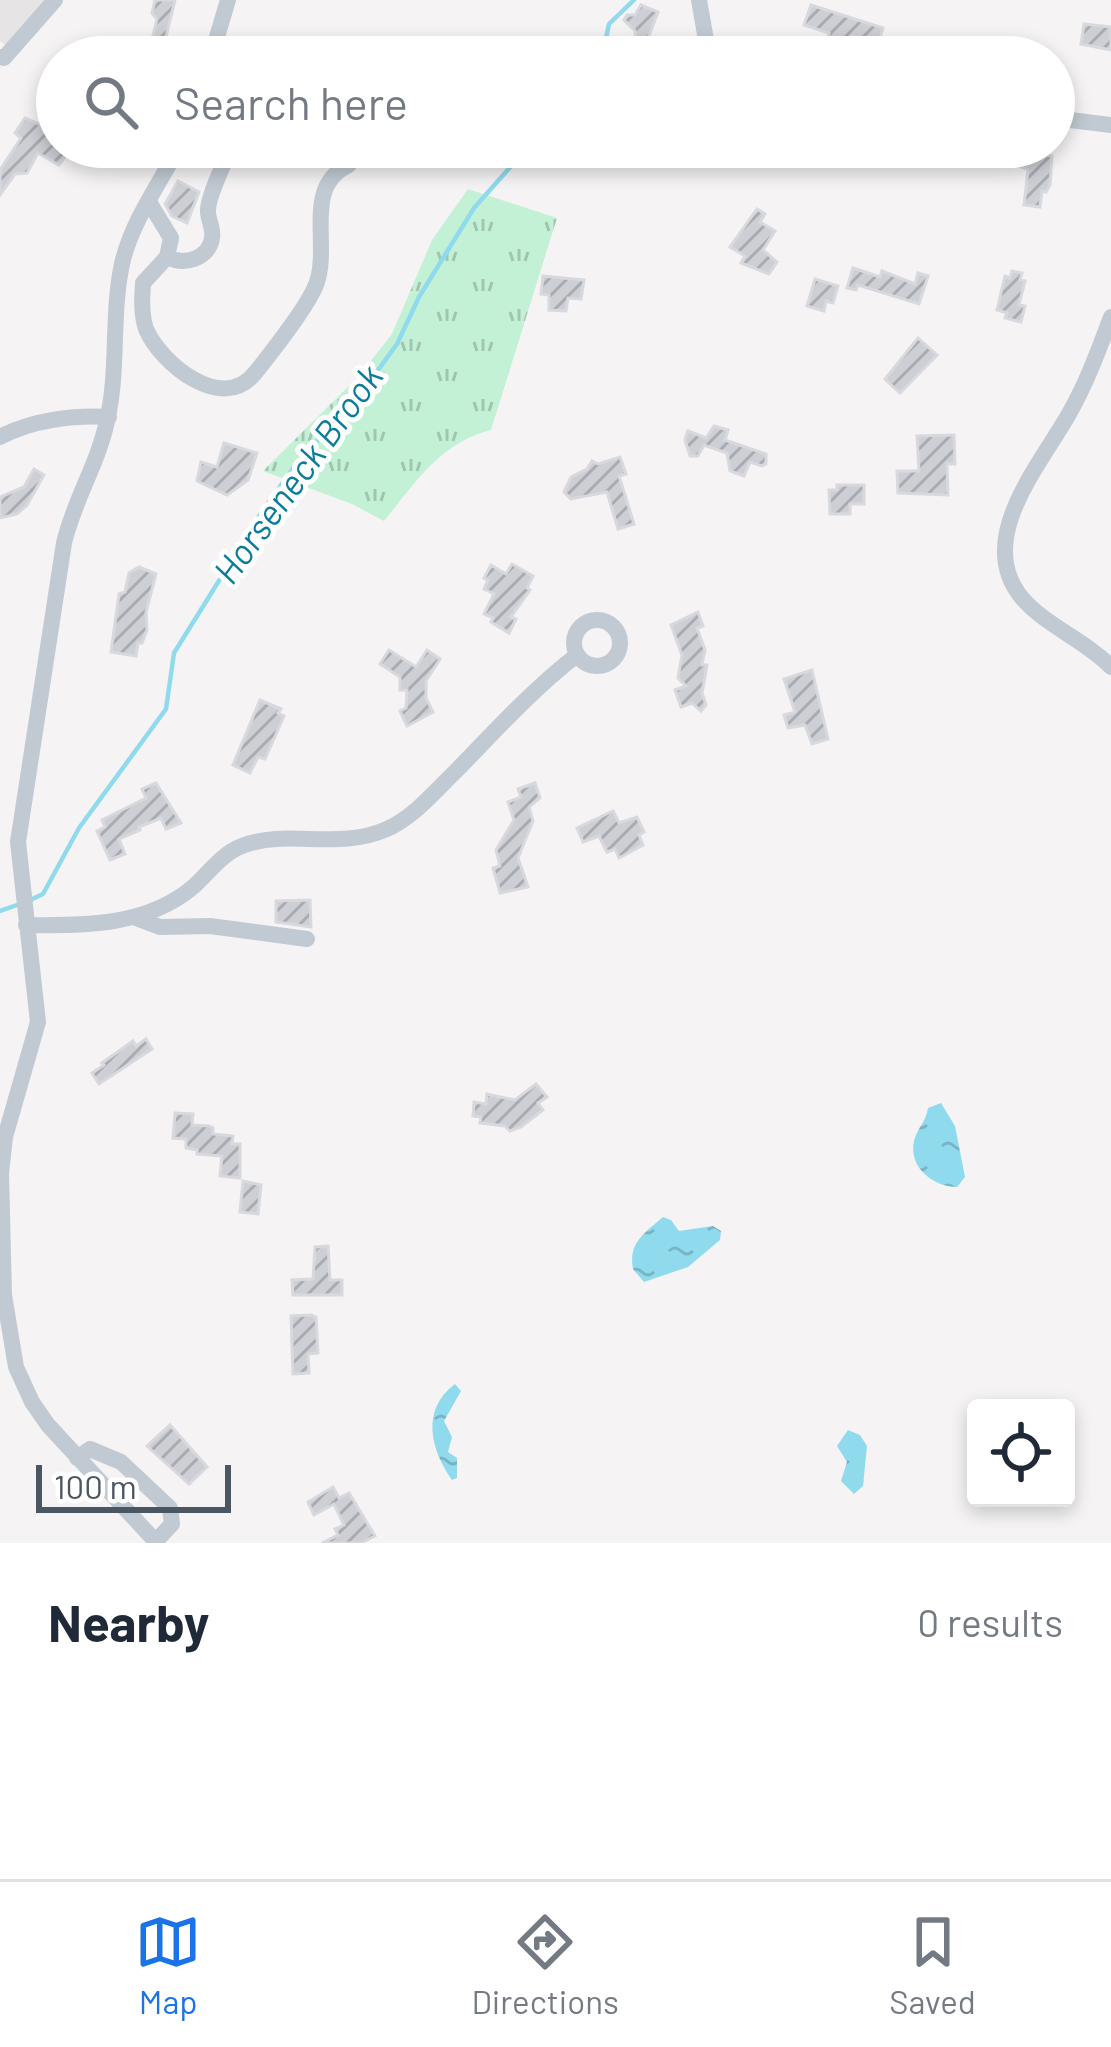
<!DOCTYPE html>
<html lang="en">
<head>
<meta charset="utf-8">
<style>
  :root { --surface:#fff; --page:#f2f2f3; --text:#1f2937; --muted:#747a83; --line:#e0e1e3; --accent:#1a73e8 }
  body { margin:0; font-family:Barlow,sans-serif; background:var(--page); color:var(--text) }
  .controls { position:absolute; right:36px; bottom:36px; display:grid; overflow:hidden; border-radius:12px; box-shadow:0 6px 18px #0003 }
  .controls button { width:108px; height:108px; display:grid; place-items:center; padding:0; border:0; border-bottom:3px solid var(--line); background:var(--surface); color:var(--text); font:60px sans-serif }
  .scale { position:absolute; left:36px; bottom:30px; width:195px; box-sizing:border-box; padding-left:12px; border:6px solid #4a5661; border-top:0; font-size:33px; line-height:42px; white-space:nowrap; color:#4a5661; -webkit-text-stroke:9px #fff; paint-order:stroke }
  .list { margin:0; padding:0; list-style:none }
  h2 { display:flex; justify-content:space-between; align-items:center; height:156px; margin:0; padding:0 48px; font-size:51px }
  h2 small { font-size:39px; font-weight:400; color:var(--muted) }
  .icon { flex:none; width:66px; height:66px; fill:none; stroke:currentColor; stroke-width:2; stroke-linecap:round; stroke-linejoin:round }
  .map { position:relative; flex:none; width:1111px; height:1543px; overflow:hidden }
  .search { position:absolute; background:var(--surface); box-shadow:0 6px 18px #0003; left:36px; right:36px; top:36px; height:132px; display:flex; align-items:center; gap:30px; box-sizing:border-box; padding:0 42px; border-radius:66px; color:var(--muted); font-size:45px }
  .sheet { height:336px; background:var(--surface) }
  nav { display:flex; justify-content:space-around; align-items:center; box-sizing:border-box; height:168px; border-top:3px solid var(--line); background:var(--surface); font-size:33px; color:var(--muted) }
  nav a { display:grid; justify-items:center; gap:6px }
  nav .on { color:var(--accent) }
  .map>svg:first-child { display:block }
  .education { fill:#e6e4e5 }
  .grass { fill:url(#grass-tufts) }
  .water { fill:url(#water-ripples) }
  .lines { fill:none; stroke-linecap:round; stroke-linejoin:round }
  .stream { stroke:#90daee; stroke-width:4.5 }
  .building { fill:url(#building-hatch); stroke:#d7d9de; stroke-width:3 }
  .minor { stroke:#c1cad2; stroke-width:16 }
  .labels { text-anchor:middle; stroke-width:10; stroke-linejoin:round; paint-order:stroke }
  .water-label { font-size:36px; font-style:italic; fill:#0c7c9b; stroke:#fff }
</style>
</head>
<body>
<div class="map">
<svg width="1111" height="1543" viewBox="0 0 1111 1543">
  <defs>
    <pattern id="grass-tufts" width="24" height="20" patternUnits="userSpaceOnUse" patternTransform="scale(3)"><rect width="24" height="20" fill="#c3f1d5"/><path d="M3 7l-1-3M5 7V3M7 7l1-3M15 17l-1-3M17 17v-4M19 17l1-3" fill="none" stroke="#a0c6b0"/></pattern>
    <pattern id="water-ripples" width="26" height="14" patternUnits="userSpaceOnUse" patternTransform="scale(3)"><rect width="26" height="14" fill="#90daee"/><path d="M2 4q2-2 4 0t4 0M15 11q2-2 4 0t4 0" fill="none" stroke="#78b4c4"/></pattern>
    <pattern id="building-hatch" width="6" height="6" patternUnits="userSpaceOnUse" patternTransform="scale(3)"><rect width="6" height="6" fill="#cdcfd5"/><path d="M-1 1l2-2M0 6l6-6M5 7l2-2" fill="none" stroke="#a8abb0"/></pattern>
  </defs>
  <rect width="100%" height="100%" fill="#f5f3f3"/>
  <!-- education -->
  <polygon class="education" points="0,0 46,0 6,45 0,41"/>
  <!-- grass -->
  <path class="grass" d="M468 189 557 218 491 430C441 442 415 483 384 521L352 504 263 471 359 376 392 334 432 240Z"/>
  <!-- water -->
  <g class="water">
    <path d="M941 1103 955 1126 965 1177 957 1187C932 1187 904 1164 916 1135 921 1124 926 1120 928 1108Z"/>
    <path d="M663 1217 671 1220 679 1231 713 1226 721 1231 720 1240 688 1267 644 1282 633 1269C628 1242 645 1233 663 1217Z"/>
    <path d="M455 1384 461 1391 444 1421 452 1437 448 1452 457 1458V1478L452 1480C431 1450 420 1410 455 1384Z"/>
    <polygon points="848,1430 860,1435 867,1446 863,1486 854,1494 841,1481 847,1462 837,1446"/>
  </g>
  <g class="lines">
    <!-- stream -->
    <g class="stream">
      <polyline points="602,57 609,24 634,0"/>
      <polyline points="28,901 43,894 79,828 166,709 174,653 263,510 297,463 362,392 397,344 419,297 474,208 528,147"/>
      <polyline points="0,911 17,905"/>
    </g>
  </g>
  <!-- building -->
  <g class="building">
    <polygon points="155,0 175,0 165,41 152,39 157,19 152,13"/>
    <polygon points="641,5 658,12 647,41 652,57 636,57 635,31 624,20 627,15 635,15"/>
    <polygon points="811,5 883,28 878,44 852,36 848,45 826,44 829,33 804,25"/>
    <polygon points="1084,24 1111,27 1111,50 1081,44"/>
    <polygon points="25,118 55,131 51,136 57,140 57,147 72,147 59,165 38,153 27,173 15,174 0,195 0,170 21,138 15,133"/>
    <polygon points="1010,150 1052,156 1050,185 1046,192 1042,191 1040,207 1024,205 1028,170 1008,161"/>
    <polygon points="178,181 199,192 187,223 172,216 165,204"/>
    <polygon points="757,209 765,214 760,222 775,231 763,250 777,262 769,274 741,263 745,256 730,247"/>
    <polygon points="853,268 880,277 882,271 915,284 918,273 928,276 919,304 858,285 856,290 847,288"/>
    <polygon points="1012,271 1022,273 1020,280 1025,281 1019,305 1025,306 1021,322 1005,318 1007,313 997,310 1005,276 1010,278"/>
    <polygon points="543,276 584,280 581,299 568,298 566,311 549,310 549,295 541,294"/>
    <polygon points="815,279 838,286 833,303 826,301 824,311 807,306"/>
    <polygon points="918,338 937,355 900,393 885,379"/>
    <polygon points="714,426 728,430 725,440 766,454 766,464 762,466 750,462 744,476 730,471 727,453 704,445 698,456 690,456 685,440 688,431 706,438"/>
    <polygon points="954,435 955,464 947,464 948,495 898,493 897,471 919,471 917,436"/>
    <polygon points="224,443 257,453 248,480 227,495 197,481 201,462 217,467"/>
    <polygon points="620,457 626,474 619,476 634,524 618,529 607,492 571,499 564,492 571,477 587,469 592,461 598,464"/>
    <polygon points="34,469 44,475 27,505 17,514 0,518 0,497 24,487"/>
    <polygon points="837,485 864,485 864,504 850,504 850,514 830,514 829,490 837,490"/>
    <polygon points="512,564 533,576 527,588 530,590 511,617 516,619 509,633 491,622 493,618 484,614 494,594 484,589 488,580 484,578 491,565 506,574"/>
    <polygon points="139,567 156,574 146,612 147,630 142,643 138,643 136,656 111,652 119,594 125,592 129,573"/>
    <polygon points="698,612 703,626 697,628 705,650 702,665 707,665 702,693 706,705 701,711 692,703 681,707 675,690 686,686 678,678 682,655 671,625"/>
    <polygon points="389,650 416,667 427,650 440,659 426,681 426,698 433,712 407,726 400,711 406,708 407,690 400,690 400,677 380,664"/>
    <polygon points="812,670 828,739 812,744 805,725 788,728 784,715 795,712 784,679"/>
    <polygon points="260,700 281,709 278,713 284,716 265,759 258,757 250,773 233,765"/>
    <polygon points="156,783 181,823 166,829 161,818 139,827 140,830 119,839 125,854 110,860 97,831 105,827 102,820 146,798 142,789"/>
    <polygon points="535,783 540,798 529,807 533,821 518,858 528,887 500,893 493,868 500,866 496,850 514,820 508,802 521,797 518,789"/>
    <polygon points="613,811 619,823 637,817 644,832 639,835 643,845 619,858 615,849 607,852 599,836 583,842 577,828"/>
    <polygon points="310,900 311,927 276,922 276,901"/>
    <polygon points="146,1039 152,1049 99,1084 92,1073 104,1065 102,1063 133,1041 136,1046"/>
    <polygon points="536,1084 547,1097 538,1103 543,1110 521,1127 510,1131 505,1126 480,1123 481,1117 473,1116 474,1102 486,1104 487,1094 515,1100"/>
    <polygon points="175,1113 193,1114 192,1125 209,1126 213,1128 213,1134 233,1136 232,1144 240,1144 240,1178 220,1176 222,1156 197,1154 197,1150 186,1148 186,1139 173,1138"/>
    <polygon points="243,1181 261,1185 258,1214 240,1212"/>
    <polygon points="328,1246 330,1280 342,1280 342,1295 293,1295 292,1280 313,1279 315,1247"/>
    <polygon points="311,1315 316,1317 318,1353 308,1354 309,1373 293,1374 291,1316"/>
    <polygon points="170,1425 207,1467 189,1484 147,1446"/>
    <polygon points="333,1487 339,1498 349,1493 375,1536 361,1543 322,1543 338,1535 335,1529 344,1525 334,1504 314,1515 308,1502"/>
  </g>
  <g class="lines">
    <!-- minor -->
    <g class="minor">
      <polyline points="699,0 709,57"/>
      <polyline points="0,57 4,58 55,0"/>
      <polyline points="211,57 228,0"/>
      <polyline points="1054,118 1111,125"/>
      <polyline points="302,147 310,147"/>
      <path d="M149 202 171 238 167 257 143 283C142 298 141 314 146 329 161 364 223 414 255 373 271 353 310 304 317 282 330 242 303 186 349 165L353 152 348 147"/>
      <path d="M167 257C184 266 209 259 212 238 214 228 207 218 208 210 208 198 226 156 233 147"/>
      <path d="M1111 317C1099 349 1087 382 1070 412 1042 463 973 539 1022 598 1046 626 1085 640 1111 667"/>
      <path d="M0 437C32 420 73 415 109 417"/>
      <circle cx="597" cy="643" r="23"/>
      <polyline points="136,918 160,927 210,926 307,939"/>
      <path d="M26 925C84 926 147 926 193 887 209 873 221 854 242 846 288 828 337 851 387 829 414 817 436 790 457 770 496 730 533 689 577 655"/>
      <polyline points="77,1458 90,1449 121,1462 170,1508 172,1524 156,1541"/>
      <path d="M157 1543 48 1425 32 1402 16 1367 4 1295 1 1173 5 1137 38 1022 18 842 64 543C74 500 98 464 107 421 119 370 111 315 122 264 131 223 159 184 179 147"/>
    </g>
  </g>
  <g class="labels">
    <!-- water labels -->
    <g class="water-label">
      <text transform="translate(298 474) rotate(-54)" y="13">Horseneck Brook</text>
    </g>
  </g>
</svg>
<div class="controls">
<button><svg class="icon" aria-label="locate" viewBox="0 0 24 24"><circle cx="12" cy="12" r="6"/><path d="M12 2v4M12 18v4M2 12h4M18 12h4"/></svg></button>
</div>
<div class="scale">100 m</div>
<div class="search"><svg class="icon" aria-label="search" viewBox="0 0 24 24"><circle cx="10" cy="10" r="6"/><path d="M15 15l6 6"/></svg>Search here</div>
</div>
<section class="sheet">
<h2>Nearby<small>0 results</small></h2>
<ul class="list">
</ul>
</section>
<nav>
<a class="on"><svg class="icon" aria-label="map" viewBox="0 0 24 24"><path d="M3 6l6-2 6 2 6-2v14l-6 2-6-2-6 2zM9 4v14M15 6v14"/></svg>Map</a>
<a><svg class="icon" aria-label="directions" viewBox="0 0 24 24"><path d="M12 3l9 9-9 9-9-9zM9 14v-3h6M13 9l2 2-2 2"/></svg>Directions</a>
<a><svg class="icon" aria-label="saved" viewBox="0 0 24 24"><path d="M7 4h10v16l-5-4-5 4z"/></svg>Saved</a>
</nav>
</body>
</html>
